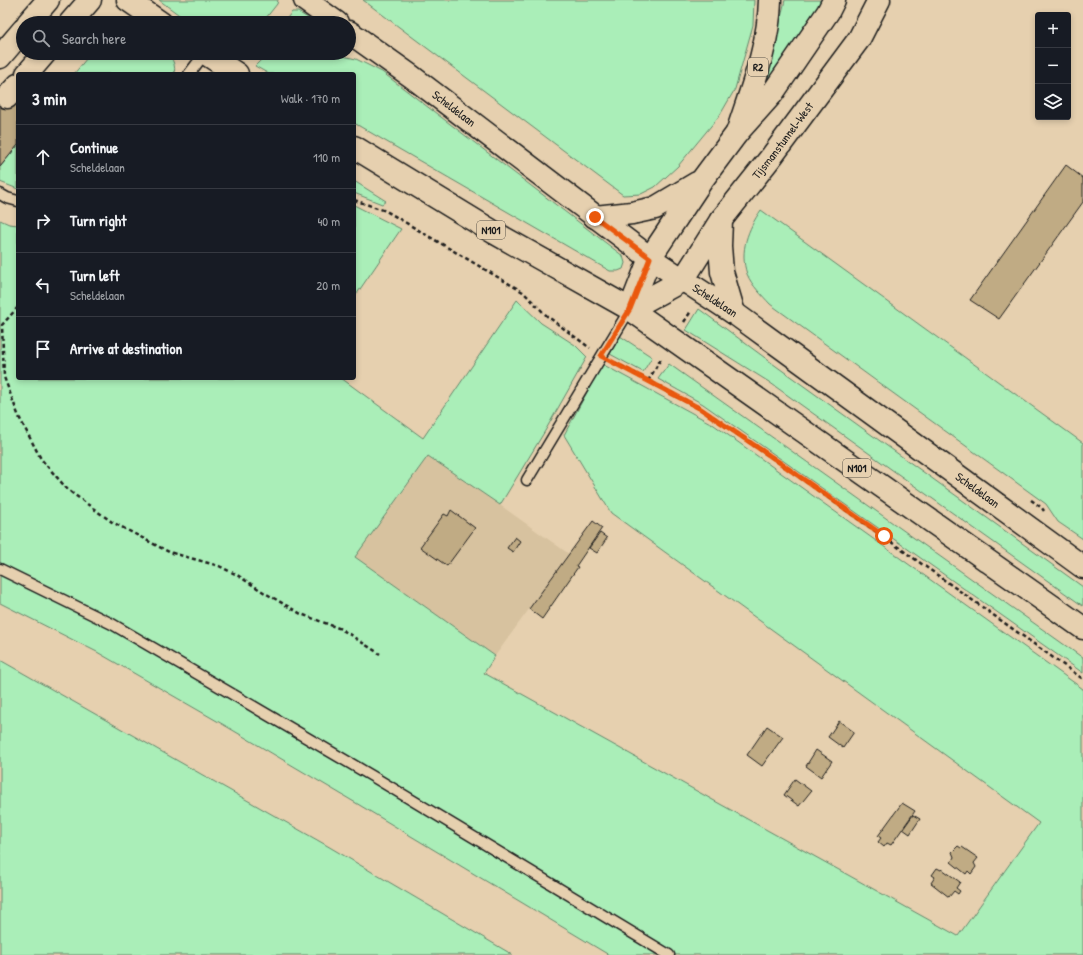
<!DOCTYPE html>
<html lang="en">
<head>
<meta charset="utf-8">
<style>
  :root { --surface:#171b24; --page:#242831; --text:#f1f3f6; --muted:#9ea1a6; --line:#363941 }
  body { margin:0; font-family:"Patrick Hand",sans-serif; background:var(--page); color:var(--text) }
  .controls { position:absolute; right:12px; top:12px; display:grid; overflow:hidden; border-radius:4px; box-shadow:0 2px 6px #0003 }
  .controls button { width:36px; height:36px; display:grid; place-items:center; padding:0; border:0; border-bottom:1px solid var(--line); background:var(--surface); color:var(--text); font:20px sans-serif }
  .stop { position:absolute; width:12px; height:12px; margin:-9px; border:3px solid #ea580c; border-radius:50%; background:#fff }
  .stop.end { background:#ea580c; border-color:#fff; box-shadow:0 1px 4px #0008 }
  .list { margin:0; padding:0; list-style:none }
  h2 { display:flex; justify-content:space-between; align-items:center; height:52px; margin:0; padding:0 16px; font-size:17px }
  h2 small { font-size:13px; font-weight:400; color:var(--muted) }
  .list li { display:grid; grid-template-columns:26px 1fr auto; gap:12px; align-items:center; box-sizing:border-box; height:64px; padding:0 16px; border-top:1px solid var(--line) }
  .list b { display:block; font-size:15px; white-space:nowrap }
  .list p { margin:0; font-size:13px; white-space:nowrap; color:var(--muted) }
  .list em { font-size:13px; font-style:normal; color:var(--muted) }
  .icon { flex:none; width:22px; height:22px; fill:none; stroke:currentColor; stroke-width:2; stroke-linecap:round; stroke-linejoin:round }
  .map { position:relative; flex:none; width:1083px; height:955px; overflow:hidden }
  .search { position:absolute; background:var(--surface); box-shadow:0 2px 6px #0003; left:16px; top:16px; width:340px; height:44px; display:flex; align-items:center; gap:10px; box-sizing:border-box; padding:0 14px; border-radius:22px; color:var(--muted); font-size:15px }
  .panel { position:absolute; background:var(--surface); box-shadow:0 2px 6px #0003; left:16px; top:72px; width:340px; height:308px; border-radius:4px }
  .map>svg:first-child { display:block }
  .built { fill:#d7c29f }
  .green { fill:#aaeeb8; stroke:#63856a }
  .building { fill:#c0ab84; stroke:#1c1c1c }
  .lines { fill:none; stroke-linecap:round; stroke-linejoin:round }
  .lane-casing { stroke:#1c1c1c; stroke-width:13 }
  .secondary-casing { stroke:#1c1c1c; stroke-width:25 }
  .primary-casing { stroke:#1c1c1c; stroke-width:25 }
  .highway-casing { stroke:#1c1c1c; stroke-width:25 }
  .path { stroke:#1c1c1c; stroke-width:2.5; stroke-dasharray:4 3; stroke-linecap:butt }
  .lane { stroke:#e6d0af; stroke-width:10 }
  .secondary { stroke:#e6d0af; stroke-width:22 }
  .primary { stroke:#e6d0af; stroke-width:22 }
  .highway { stroke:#e6d0af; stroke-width:22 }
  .route { stroke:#ea580c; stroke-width:5 }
  .labels { text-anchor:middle; stroke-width:3.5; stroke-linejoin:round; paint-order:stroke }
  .shield { fill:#e6d0af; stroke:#595248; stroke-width:1 }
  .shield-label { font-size:11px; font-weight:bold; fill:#1c1c1c }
  .street-label { font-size:12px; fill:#1c1c1c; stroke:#e6d0af }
</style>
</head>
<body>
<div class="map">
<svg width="1083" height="955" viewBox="0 0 1083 955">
  <rect width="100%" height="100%" fill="#e6d0af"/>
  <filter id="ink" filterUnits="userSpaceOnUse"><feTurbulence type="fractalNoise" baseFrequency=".025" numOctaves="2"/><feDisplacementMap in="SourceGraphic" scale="8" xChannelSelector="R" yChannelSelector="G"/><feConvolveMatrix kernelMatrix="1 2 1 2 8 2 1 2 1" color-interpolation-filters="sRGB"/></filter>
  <g filter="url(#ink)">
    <!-- built -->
    <polygon class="built" points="428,456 500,505 569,554 495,656 355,557"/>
    <!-- green -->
    <g class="green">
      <polygon points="159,0 278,0 277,4 262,23 190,23"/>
      <polygon points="363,0 754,0 753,25 735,89 720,115 678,166 655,187 641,194 623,195"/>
      <polygon points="785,0 827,0 774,82 767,79"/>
      <polygon points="292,12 298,12 316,23 283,23"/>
      <path d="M91 53H168C173 59 176 67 174 74H74Z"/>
      <polygon points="268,53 334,54 356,59 382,72 623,256 625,263 623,269 618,271 610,271 354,123 354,74 269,74 255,66"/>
      <polygon points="18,145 18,189 0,182 0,167"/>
      <polygon points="354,181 386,201 382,204 354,193"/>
      <polygon points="354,205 401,229 354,298"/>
      <path d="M761 210 1083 443V539L1058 522 1046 504 770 304C762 295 752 286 747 274 739 251 748 229 761 210Z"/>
      <polygon points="0,220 9,224 18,225 18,378 341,378 423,438 517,300 541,323 575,345 587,357 545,431 500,505 428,456 355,557 495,656 484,673 958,936 1039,823 611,513 564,435 602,364 714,425 1083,689 1083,955 609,955 361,806 224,725 97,652 0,603"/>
      <polygon points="699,309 776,366 1083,587 1083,606 769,382 686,330"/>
      <polygon points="620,336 652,357 643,372 610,354"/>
      <polygon points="669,364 1083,658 1083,673 703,404 658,379"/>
      <polygon points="0,660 326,845 513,955 0,955"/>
    </g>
    <!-- building -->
    <g class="building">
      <polygon points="0,92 18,106 18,145 0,167"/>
      <polygon points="1066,165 1083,178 1083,202 999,319 970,300"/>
      <polygon points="451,510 475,528 447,566 420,547 444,514 448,516"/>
      <polygon points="593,521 602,528 576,566 578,567 542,619 529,609"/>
      <polygon points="600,533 607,538 597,553 589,548"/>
      <polygon points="515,537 520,541 513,552 507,548"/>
      <polygon points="839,721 854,732 843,748 828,737"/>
      <polygon points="767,726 783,737 762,766 747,755"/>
      <polygon points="816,750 832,761 821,777 806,766"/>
      <polygon points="795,779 811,791 799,806 784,795"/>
      <polygon points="902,803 915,811 891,845 887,843 884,847 878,842 881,838 878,836"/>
      <polygon points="913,815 920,819 910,834 903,829"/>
      <polygon points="958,846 961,848 962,847 978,858 974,863 976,867 971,874 968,871 966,874 951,862 954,857 952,852"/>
      <polygon points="937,868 941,870 942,869 960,882 956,888 960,891 958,894 954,891 949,897 931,883 935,877 932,875"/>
    </g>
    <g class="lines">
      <defs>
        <g id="lane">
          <polyline points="189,74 205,53"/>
          <polyline points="0,194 7,198 18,201"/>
          <polyline points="527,480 630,309"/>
          <polyline points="0,569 112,624 239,698 377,779 669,955"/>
        </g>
        <g id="secondary">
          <polyline points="595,217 632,213 655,208 697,183"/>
          <polyline points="721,220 720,246 722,272 734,313"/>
          <path id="s1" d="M630 309 683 280 721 220 772 156 859 39 879 0"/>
          <polyline points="630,309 650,258 702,180 737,133 772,94 828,12 834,0"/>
        </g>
        <g id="primary">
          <polyline points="128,0 161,23"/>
          <polyline points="305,0 337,23"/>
          <path id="s2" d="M349 32 411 76 650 258 734 313 1083 567"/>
          <polyline points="205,53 237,74"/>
          <polyline points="354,147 495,233 630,309 1083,628"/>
        </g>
        <g id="highway">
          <polyline points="28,23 48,0"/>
          <polyline points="70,23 90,0"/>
          <polyline points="0,57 23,30"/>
          <polyline points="27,74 45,53"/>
          <polyline points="7,97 18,85"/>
          <path d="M737 133C751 90 769 46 770 0"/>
        </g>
      </defs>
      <!-- lane casing -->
      <use href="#lane" class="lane-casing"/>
      <!-- secondary casing -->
      <use href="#secondary" class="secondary-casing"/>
      <!-- primary casing -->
      <use href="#primary" class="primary-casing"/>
      <!-- highway casing -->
      <use href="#highway" class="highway-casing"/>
      <!-- path -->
      <g class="path">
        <polyline points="354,200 386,211 523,292 547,316 590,348"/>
        <polyline points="18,307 2,325 4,377 19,417 41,459 68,490 112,522 169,552 219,566 237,575 265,593 301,614 341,629 380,654"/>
        <polyline points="684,322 691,311"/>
        <polyline points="615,363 701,409 776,460 1083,679"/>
        <polyline points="648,381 662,357"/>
        <polyline points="1031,500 1042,508 1044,511"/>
      </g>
      <!-- lane -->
      <use href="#lane" class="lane"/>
      <!-- secondary -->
      <use href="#secondary" class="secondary"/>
      <!-- primary -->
      <use href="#primary" class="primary"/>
      <!-- highway -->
      <use href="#highway" class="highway"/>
    </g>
  </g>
  <g class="lines" filter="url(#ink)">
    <!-- route -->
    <polyline class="route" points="595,217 650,258 630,309 601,356 701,409 776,460 884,536"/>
  </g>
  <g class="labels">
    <!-- shield labels -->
    <g class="shield">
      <rect x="748" y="58" width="20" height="18" rx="3"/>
      <rect x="477" y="221" width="28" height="18" rx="3"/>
      <rect x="843" y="459" width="28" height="18" rx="3"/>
    </g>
    <g class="shield-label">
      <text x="758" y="71">R2</text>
      <text x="491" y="234">N101</text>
      <text x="857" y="472">N101</text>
    </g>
    <!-- street labels -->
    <g class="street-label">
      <text dy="4" stroke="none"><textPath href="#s2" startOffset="130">Scheldelaan</textPath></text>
      <text dy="4" stroke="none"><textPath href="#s1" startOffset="232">Tijsmanstunnel-West</textPath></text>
      <text dy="4" stroke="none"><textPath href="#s2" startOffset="454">Scheldelaan</textPath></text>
      <text dy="4" stroke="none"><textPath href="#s2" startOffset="778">Scheldelaan</textPath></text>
    </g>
  </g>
</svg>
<div class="controls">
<button>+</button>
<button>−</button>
<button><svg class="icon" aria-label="layers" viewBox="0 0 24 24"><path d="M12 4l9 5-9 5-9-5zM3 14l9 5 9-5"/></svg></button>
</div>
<div class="stop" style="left:884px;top:536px"></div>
<div class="stop end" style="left:595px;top:217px"></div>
<div class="search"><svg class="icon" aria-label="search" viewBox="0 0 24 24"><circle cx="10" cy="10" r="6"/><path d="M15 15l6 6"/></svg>Search here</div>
<section class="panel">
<h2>3 min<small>Walk · 170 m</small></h2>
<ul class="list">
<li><svg class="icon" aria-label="ahead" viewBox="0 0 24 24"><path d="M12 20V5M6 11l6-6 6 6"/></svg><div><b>Continue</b><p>Scheldelaan</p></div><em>110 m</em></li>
<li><svg class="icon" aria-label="right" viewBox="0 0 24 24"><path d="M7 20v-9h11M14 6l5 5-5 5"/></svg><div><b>Turn right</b></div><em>40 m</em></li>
<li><svg class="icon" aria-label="left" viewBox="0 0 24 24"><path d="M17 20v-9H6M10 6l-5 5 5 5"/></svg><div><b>Turn left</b><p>Scheldelaan</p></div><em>20 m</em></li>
<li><svg class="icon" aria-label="arrive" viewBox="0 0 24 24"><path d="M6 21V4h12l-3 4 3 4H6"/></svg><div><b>Arrive at destination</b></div></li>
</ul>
</section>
</div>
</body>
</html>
